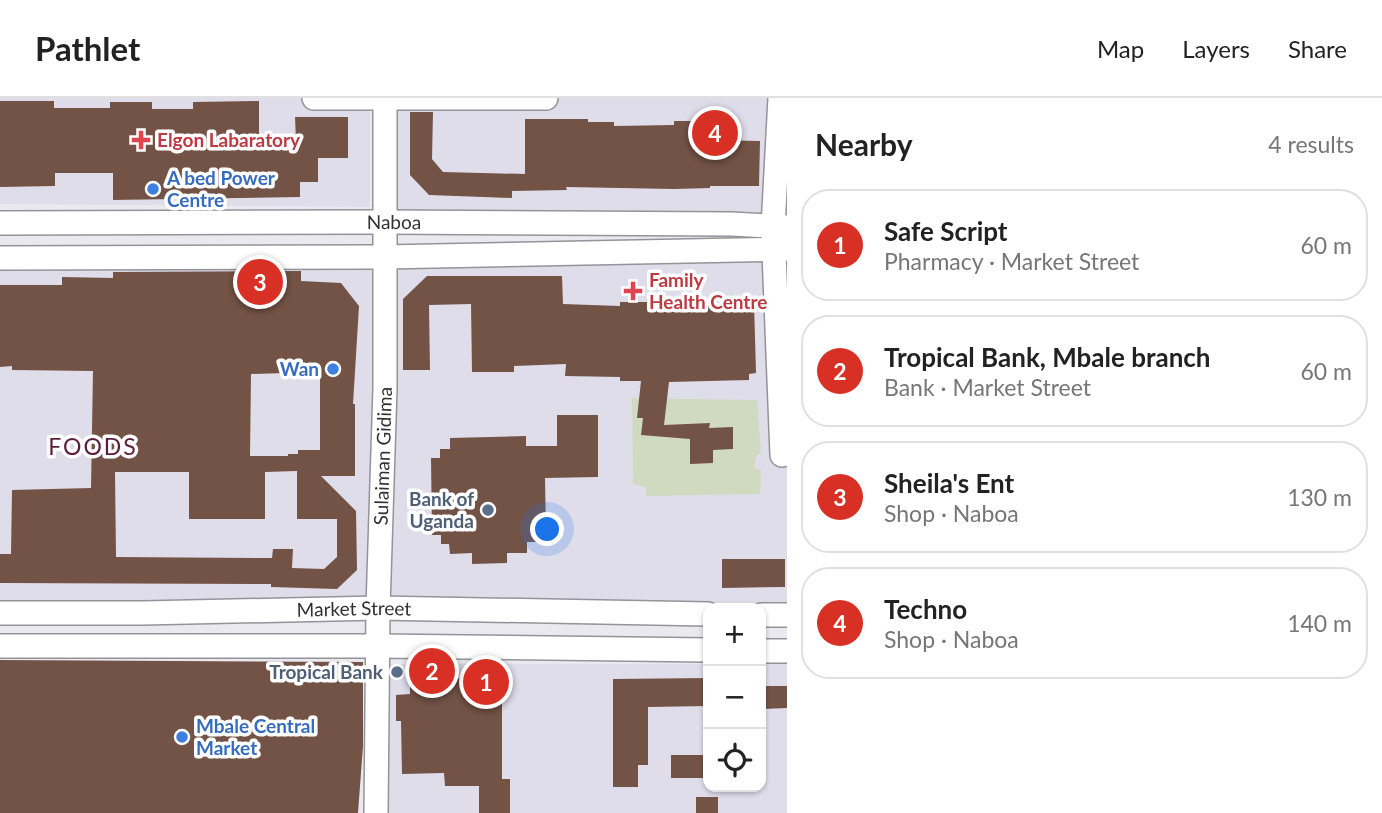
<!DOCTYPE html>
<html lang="en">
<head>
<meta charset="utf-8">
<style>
  :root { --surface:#fff; --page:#f6f6f6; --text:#222; --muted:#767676; --line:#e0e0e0; --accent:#d93025 }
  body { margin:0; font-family:Lato,sans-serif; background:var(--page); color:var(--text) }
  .controls { position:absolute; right:21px; bottom:21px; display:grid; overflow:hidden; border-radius:14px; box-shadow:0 2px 5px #0004 }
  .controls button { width:63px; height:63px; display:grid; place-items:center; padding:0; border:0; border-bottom:2px solid var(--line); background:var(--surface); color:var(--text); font:35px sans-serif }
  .you { position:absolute; left:548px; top:432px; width:24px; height:24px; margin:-18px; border:5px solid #fff; border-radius:50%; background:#1a73e8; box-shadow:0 0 0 10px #1a73e833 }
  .badge { display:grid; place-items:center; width:46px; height:46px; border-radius:50%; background:var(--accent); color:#fff; font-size:23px; font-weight:700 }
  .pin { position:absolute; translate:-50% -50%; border:4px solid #fff; box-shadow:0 2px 7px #0006 }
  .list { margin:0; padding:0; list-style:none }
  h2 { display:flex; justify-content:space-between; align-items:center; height:91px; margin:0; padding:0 28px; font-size:30px }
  h2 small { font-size:23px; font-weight:400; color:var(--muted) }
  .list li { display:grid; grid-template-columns:46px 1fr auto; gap:21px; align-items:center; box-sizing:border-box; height:112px; margin:0 14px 14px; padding:0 14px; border:2px solid var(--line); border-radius:28px }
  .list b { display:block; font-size:26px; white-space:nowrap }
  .list p { margin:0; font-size:23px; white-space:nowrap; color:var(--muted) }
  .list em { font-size:23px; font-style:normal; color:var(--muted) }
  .icon { flex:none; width:38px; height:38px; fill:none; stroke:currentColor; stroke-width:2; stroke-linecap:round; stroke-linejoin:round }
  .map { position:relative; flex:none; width:787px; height:715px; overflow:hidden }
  header { display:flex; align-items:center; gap:42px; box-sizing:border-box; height:98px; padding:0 35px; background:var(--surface); border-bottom:2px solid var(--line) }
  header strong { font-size:33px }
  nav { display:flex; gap:38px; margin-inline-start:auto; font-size:24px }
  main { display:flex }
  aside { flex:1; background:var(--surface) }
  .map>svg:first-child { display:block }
  .built { fill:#e0ddeb }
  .green { fill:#d0dac1 }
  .building { fill:#735346; fill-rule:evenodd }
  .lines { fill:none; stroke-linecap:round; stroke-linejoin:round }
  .minor-casing { stroke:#949399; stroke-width:26 }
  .minor { stroke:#fff; stroke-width:23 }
  .health-dot { fill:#e0444e; stroke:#fff; stroke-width:2.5 }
  .shop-dot { fill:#3f7fe0; stroke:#fff; stroke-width:2.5 }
  .service-dot { fill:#5c6f8a; stroke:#fff; stroke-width:2.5 }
  .labels { text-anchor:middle; stroke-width:7; stroke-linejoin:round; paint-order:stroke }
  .health-label { font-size:19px; font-weight:bold; fill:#be3a42; stroke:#fff; text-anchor:start }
  .shop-label { font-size:19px; font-weight:bold; fill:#366cbe; stroke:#fff; text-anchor:start }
  .street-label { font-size:19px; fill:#313032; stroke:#fff }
  .service-label { font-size:19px; font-weight:bold; fill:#4e5e75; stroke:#fff; text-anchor:end }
  .quarter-label { font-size:23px; letter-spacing:2px; fill:#5d1c38; stroke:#fff }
</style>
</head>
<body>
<header>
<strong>Pathlet</strong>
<nav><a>Map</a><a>Layers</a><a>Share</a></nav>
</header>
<main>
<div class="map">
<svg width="787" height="715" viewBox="0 0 787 715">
  <rect width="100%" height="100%" fill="#eae9ef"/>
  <!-- built -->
  <g class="built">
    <polygon points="0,0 370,0 370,109 0,106"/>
    <polygon points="386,0 772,0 761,127 387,121"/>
    <polygon points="787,148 787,518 761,510 0,508 0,160"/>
    <polygon points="387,566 708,566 708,689 761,689 761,566 787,566 787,715 379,715"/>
  </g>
  <!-- green -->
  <polygon class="green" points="632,300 757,302 761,354 756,359 754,370 761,372 760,396 646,398 646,389 633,386"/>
  <!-- building -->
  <g class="building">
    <polygon points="0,3 54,3 54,10 110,10 110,4 152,4 152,11 193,11 193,4 259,3 259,43 296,43 295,19 348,19 348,60 318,60 318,84 300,84 300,99 113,102 113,75 55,75 55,88 0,89"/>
    <polygon points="410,14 433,14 432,61 443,74 525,76 525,21 588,21 588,24 614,24 614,28 674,27 674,23 710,23 710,42 760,43 759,88 710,88 710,90 674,91 566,89 567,92 512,93 512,100 429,97 410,77"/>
    <path d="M301 173V183L341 185 359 208 353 306H355V378H321L356 413 357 472 337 491 271 489V486L0 485V456H11L12 392 91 390 93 273 12 272V268L0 269V187H62V179L113 180V174ZM285 275 320 277V352H298V356H288V358H250L251 276ZM297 373V421H337V459L324 471 292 470 293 451H273L272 460 116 459 115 374H189V421H265V374Z"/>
    <polygon points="427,178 562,178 563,206 620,208 620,204 663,204 663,208 754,204 756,275 749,276 749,282 669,284 664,327 710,325 709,330 733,329 733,351 713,352 713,365 690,366 690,341 641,337 643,320 637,320 641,283 620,283 620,279 565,278 566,266 514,268 514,274 472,274 471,206 429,207 430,272 403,272 403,201"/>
    <polygon points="557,317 598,317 598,379 545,380 546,434 536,434 536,444 527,444 527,455 507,455 507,465 472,466 472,455 450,456 449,446 441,446 441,437 432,437 431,360 440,360 440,351 450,351 450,340 526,338 526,348 557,348"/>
    <polygon points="722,461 785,461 785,489 722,490"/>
    <polygon points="0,562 363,564 363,648 358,715 0,715"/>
    <polygon points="502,580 502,681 510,681 510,715 479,715 479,688 445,688 444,675 402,676 401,623 396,623 396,597 410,596 410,581"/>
    <polygon points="708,580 708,608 648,609 648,667 638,667 638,689 613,689 613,581"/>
    <polygon points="761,588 787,588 787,610 761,611"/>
    <rect x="671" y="657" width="37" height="23"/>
    <rect x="696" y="699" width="22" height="16"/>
  </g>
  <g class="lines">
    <defs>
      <g id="minor">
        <polyline points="314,0 546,0"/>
        <polyline points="780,0 773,129 782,357"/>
        <path id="s1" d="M0 125 384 124 731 126 787 129"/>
        <polyline points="0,160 384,159 787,151"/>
        <path id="s2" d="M0 515H143L378 510 708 516"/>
        <polyline points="761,517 787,517"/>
        <polyline points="0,548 377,548 708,552"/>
        <polyline points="761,553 787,553"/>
        <path id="s3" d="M376 715 378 510 385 290V0"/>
      </g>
    </defs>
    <!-- minor casing -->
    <use href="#minor" class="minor-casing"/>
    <!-- minor -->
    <use href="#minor" class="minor"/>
  </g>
  <!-- markers -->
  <g class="health-dot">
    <path d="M137.5 31.5h7v7h7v7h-7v7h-7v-7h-7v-7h7z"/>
    <path d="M629.5 182.5h7v7h7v7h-7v7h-7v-7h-7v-7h7z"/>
  </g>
  <g class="shop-dot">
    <circle cx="153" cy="91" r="7"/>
    <circle cx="333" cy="271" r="7"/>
    <circle cx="182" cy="639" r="7"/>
  </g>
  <g class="service-dot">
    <circle cx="488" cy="412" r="7"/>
    <circle cx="397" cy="574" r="7"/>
  </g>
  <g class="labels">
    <!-- health labels -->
    <g class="health-label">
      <text x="157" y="49">Elgon Labaratory</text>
      <text x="649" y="189">Family<tspan x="649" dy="22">Health Centre</tspan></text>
    </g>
    <!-- shop labels -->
    <g class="shop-label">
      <text x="167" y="87">A bed Power<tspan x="167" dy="22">Centre</tspan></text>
      <text x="319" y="278" text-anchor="end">Wan</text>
      <text x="196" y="635">Mbale Central<tspan x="196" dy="22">Market</tspan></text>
    </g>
    <!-- street labels -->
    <g class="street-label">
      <text dy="7" stroke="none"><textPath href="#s1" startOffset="394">Naboa</textPath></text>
      <text dy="7" stroke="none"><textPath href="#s3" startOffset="357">Sulaiman Gidima</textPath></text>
      <text dy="7" stroke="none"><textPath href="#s2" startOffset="354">Market Street</textPath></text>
    </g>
    <!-- service labels -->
    <g class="service-label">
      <text x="474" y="408">Bank of<tspan x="474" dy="22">Uganda</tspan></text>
      <text x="383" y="581">Tropical Bank</text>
    </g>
    <!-- quarter labels -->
    <g class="quarter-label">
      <text x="93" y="357">FOODS</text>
    </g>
  </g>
</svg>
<div class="controls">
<button>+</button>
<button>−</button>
<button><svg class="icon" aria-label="locate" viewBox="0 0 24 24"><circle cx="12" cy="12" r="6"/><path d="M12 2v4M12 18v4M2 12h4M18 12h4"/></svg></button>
</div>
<div class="you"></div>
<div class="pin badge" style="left:486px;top:584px">1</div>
<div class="pin badge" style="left:432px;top:573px">2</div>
<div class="pin badge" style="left:260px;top:184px">3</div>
<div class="pin badge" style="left:715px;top:35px">4</div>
</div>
<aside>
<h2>Nearby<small>4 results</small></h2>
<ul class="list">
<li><span class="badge">1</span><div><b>Safe Script</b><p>Pharmacy · Market Street</p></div><em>60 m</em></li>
<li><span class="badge">2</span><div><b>Tropical Bank, Mbale branch</b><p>Bank · Market Street</p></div><em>60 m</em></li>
<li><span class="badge">3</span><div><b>Sheila's Ent</b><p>Shop · Naboa</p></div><em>130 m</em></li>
<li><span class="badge">4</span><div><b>Techno</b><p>Shop · Naboa</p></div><em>140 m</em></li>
</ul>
</aside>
</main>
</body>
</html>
